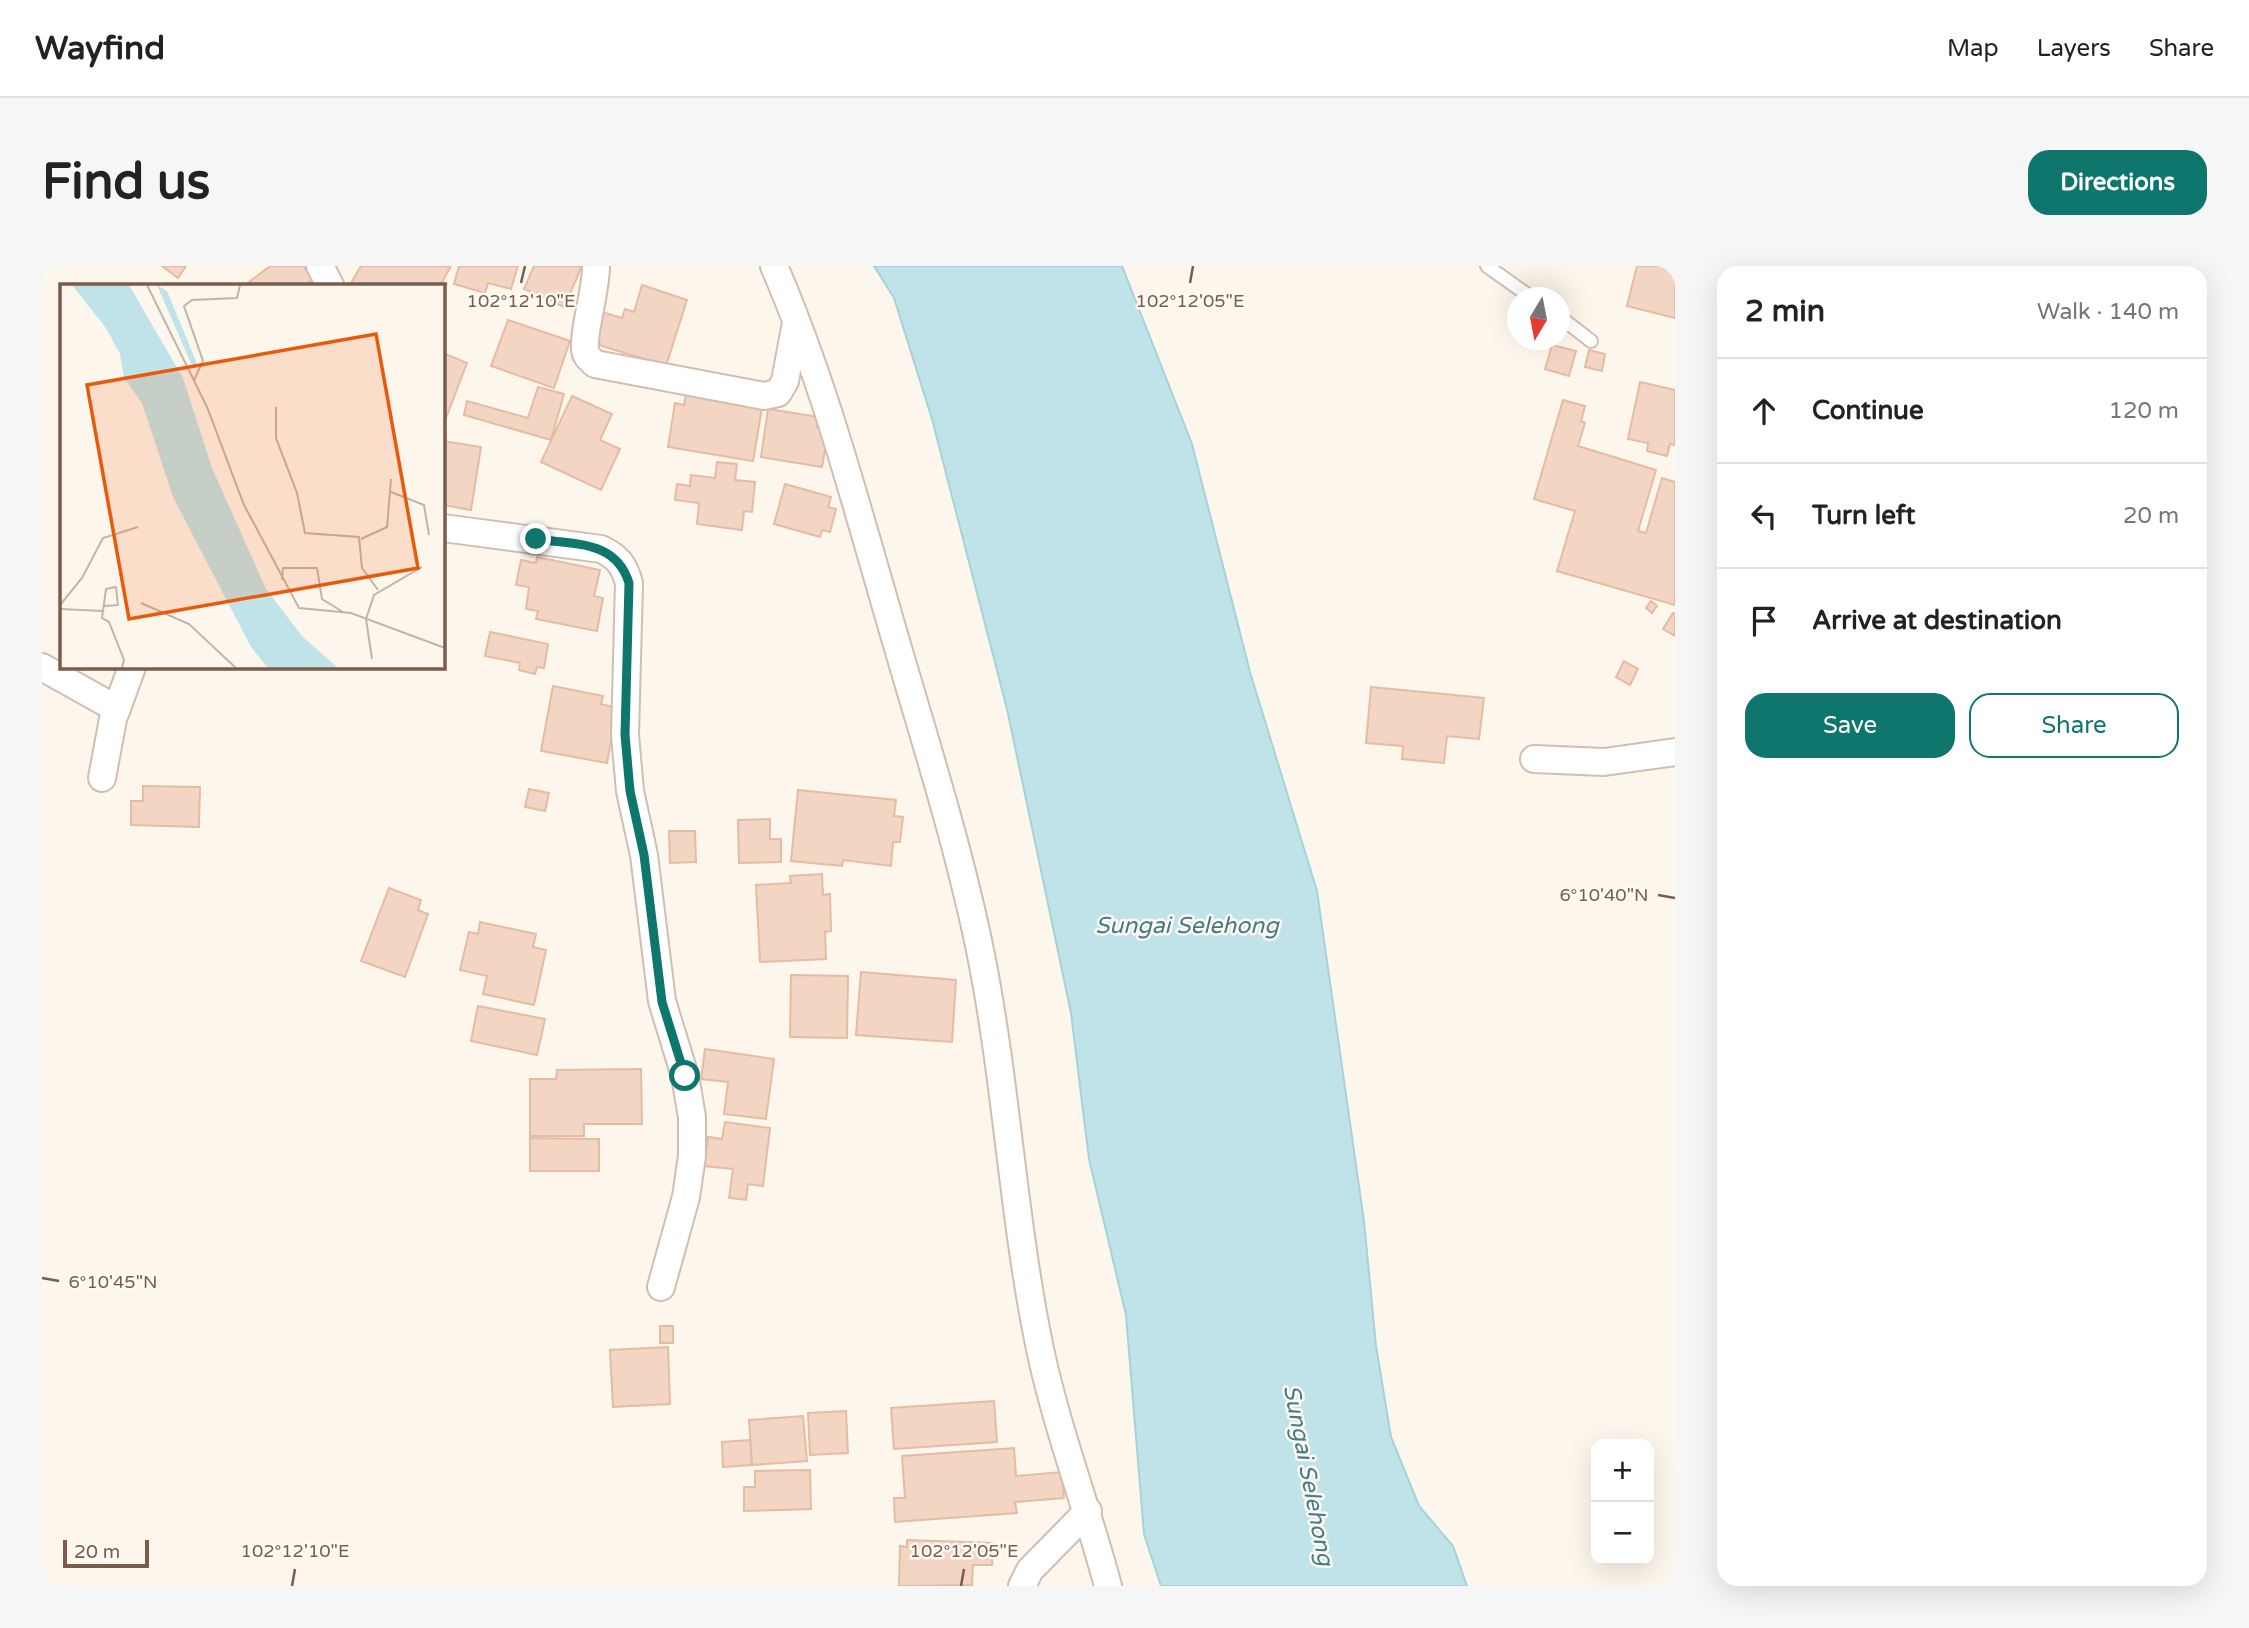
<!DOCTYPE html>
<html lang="en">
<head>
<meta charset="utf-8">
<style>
  :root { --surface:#fff; --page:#f6f6f6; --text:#222; --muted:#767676; --line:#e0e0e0; --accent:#0f766e }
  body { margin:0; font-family:"Varela Round",sans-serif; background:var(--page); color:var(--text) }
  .controls { position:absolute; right:21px; bottom:21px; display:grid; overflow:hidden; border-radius:14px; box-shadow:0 7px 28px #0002 }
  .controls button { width:63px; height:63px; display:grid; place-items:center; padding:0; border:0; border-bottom:2px solid var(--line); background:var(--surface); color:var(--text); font:35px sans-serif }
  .compass { position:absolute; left:1465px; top:21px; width:63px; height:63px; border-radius:50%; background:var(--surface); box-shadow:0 7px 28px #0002; rotate:190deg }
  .scale { position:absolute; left:21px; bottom:18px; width:86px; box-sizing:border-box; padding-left:7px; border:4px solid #7a5c4d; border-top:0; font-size:19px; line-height:24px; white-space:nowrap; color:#7a5c4d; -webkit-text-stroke:5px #fffaf3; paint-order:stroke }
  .stop { position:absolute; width:21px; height:21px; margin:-16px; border:5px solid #0f766e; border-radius:50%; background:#fff }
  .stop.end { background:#0f766e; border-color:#fff; box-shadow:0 2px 7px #0008 }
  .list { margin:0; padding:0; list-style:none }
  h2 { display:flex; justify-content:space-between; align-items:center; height:91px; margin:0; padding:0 28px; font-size:30px }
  h2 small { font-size:23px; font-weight:400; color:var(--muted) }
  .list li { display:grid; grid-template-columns:46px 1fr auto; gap:21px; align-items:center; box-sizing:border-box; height:105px; padding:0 28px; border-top:2px solid var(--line) }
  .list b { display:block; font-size:26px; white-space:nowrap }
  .list em { font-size:23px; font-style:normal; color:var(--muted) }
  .actions { display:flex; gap:14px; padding:21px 28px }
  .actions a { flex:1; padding:16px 0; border:2px solid var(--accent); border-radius:21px; text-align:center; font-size:24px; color:var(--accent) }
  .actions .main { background:var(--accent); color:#fff }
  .icon { flex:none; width:38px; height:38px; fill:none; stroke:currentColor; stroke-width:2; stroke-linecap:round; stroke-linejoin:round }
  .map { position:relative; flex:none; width:1633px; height:1320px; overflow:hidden; border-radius:21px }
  header { display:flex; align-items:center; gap:42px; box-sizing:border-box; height:98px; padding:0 35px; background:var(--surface); border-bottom:2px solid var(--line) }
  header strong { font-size:33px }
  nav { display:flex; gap:38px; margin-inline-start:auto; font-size:24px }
  .intro { display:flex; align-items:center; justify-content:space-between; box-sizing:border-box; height:168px; padding:0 42px }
  h1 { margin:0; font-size:49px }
  .button { padding:18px 32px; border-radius:21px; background:var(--accent); color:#fff; font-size:24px; font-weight:700 }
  main { display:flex; gap:42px; padding:0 42px }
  aside { flex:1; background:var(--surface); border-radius:21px; box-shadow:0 7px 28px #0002 }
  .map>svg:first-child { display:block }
  .water { fill:#bfe3e8; stroke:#a5d3da; stroke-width:2 }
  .building { fill:#f3d5c3; stroke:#e6bba3; stroke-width:2 }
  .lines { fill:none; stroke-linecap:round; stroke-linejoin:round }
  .service-casing { stroke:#d1beb0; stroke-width:16 }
  .minor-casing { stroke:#d1beb0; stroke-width:30 }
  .service { stroke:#fff; stroke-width:12 }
  .minor { stroke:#fff; stroke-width:26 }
  .route { stroke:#0f766e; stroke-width:9 }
  .ticks { fill:none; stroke:#7a5c4d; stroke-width:2.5 }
  .labels { text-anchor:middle; stroke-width:5; stroke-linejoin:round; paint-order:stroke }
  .water-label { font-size:23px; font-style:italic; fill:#437c86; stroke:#fffaf3 }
  .inset-road { fill:none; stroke:#c5b3a7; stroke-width:2 }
  .view { fill:#e8590c; fill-opacity:0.15; stroke:#e8590c; stroke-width:3.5 }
  .inset-edge { fill:none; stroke:#7a5c4d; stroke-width:3.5 }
  .ticks-label { font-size:18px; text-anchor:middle; fill:#7a5c4d; stroke:#fffaf3; stroke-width:5; stroke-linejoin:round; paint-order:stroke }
</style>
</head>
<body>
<header>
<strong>Wayfind</strong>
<nav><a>Map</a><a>Layers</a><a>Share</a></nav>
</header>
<div class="intro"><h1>Find us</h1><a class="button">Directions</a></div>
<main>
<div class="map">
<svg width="1633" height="1320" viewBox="0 0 1633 1320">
  <rect width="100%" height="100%" fill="#fdf6ec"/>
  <!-- water -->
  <polygon class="water" points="832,0 1080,0 1150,178 1208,406 1275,625 1322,955 1334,1080 1349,1171 1377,1240 1411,1280 1425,1320 1119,1320 1102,1268 1084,1049 1047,893 1029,747 965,443 890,153 852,32"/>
  <!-- building -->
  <g class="building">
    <polygon points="120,0 144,0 136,12"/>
    <polygon points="228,0 261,0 271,13 263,19 203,19"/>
    <polygon points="319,0 409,0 400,16 405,18 401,25 401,19 308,19"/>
    <polygon points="417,0 476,0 469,23 446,17 443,27 412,18"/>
    <polygon points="492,0 540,0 522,41 482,23"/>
    <polygon points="1595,0 1633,0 1633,52 1585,40"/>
    <polygon points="600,19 645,34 624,100 551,77 560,46 580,52 583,43 592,46"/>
    <polygon points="466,54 528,75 512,122 449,100"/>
    <polygon points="1510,79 1534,85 1527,110 1503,103"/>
    <polygon points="1547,84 1563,88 1560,105 1543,101"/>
    <polygon points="401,87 425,97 401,160"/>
    <polygon points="1598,116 1633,124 1633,179 1628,178 1625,190 1605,185 1606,177 1586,173"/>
    <polygon points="496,121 522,128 509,174 422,149 425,135 486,152"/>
    <polygon points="644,129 720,142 711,195 626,181 633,137 642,139"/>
    <polygon points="530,130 570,148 558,174 578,183 559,224 499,196"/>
    <polygon points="1521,134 1543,140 1539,155 1543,157 1536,180 1614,204 1596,265 1604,267 1620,212 1633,216 1633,339 1515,305 1533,245 1492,233"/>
    <polygon points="726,143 777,151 775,161 787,162 780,201 719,191"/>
    <polygon points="401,175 439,181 429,244 401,239"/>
    <polygon points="675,196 695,198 693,214 713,216 710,246 702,245 700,264 655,258 657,237 633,234 635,218 648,220 649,209 673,212"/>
    <polygon points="743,218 789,231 786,241 794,243 788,266 780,264 778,271 732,258"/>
    <polygon points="495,291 558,304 552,330 561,332 555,365 494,353 496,345 484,343 487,321 474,319 479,294 494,297"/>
    <polygon points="1609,335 1615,340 1610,347 1604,342"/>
    <polygon points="1631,347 1633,348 1633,370 1621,363"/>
    <polygon points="448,366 506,378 502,402 495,401 493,408 477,404 478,397 443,390"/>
    <polygon points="1582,395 1596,403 1588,419 1574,411"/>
    <polygon points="511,420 561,430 559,438 575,442 565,497 499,485"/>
    <polygon points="1329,421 1442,432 1437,473 1405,470 1402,497 1360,493 1361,480 1324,477"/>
    <polygon points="101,520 158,521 157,561 89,559 89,535 101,535"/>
    <polygon points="487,523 507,527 503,545 483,541"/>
    <polygon points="756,524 854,534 852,550 861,551 858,576 851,576 849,600 801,594 800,600 749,595"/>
    <polygon points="728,553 728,573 739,573 739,596 697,597 696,554"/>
    <polygon points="627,565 653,565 654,596 628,597"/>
    <polygon points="780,608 781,629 788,628 789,665 783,666 784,693 718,696 714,619 749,617 748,610"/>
    <polygon points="347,622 379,634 376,644 386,648 363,711 319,695"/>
    <polygon points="438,656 494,668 491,681 504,684 492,739 441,728 445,710 418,704 427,666 436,668"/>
    <polygon points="819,706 914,714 910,776 814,769"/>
    <polygon points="749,709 806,710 805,772 748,771"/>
    <polygon points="436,740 503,753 495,789 429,775"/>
    <polygon points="663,783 732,793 724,853 682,848 686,816 659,813"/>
    <polygon points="599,803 600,858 542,858 542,870 488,870 488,813 514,813 515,804"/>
    <polygon points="683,856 728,862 721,920 706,918 704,934 687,932 691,903 662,900 666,871 680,873"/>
    <polygon points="488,872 557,873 557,905 488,905"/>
    <rect x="618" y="1060" width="13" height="17"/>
    <polygon points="626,1081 628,1138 571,1141 568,1084"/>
    <polygon points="952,1135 955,1176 852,1183 849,1142"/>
    <polygon points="804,1145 806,1187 768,1189 766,1147"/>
    <polygon points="761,1150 765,1195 710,1199 707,1154"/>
    <polygon points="708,1174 710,1199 681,1201 680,1176"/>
    <polygon points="972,1182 974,1210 1020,1206 1022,1232 973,1236 975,1247 853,1256 852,1232 863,1232 860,1190"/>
    <polygon points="768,1204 769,1243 702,1245 702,1221 713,1221 713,1205"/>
    <polygon points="865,1274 951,1277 950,1299 931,1299 930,1319 857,1320 858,1280 865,1281"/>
  </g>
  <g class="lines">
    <defs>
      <g id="service">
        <polyline points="1445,0 1490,32"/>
        <polyline points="1518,51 1549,75"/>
      </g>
      <g id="minor">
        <polyline points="278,0 288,19"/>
        <path d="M554 0C554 26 541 64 543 84 544 91 548 93 553 98L722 130 736 127 743 115 754 57"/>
        <path d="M732 0C783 118 815 242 851 365 882 472 917 580 939 689 965 820 971 953 998 1083 1015 1163 1045 1241 1066 1320"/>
        <path d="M401 262 559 283C576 291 582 299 587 317L583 469 588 525 602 589 620 735 643 810 650 851V890L644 931 619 1021"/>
        <polyline points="0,401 75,443"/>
        <polyline points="1492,493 1562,496 1633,486"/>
        <polyline points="60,512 71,453 90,401"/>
        <polyline points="980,1320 988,1304 1046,1245"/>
      </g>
    </defs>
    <!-- service casing -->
    <use href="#service" class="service-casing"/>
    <!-- minor casing -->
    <use href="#minor" class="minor-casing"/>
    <!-- service -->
    <use href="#service" class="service"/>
    <!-- minor -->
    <use href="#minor" class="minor"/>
  </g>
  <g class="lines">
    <!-- route -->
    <path class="route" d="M494 273C533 279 574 274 587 317L583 469 588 525 602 589 620 736 643 810"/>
  </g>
  <!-- ticks -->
  <path class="ticks" d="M479 17 483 0M1148 17 1151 0M1616 629 1633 632M0 1012 17 1015M250 1320 253 1303M919 1320 922 1303"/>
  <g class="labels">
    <!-- water labels -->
    <g class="water-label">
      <text x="1145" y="667">Sungai Selehong</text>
      <text transform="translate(1267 1209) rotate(79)" y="8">Sungai Selehong</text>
    </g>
  </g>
  <!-- overview -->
  <g transform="translate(18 18)">
    <rect width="385" height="385" fill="#fdf6ec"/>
    <path d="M12 1H69L123 94 152 184 206 305 242 352 278 384H208L191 363 113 213 82 119 64 94 60 70 46 44ZM97 1 107 7 138 82 133 84Z" fill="#bfe3e8"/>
    <path class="inset-road" d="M87 1 147 123 184 221 239 324 291 329 385 364M134 96 143 77 124 22 132 16 177 14 180 1M216 123V154L237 209 245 249 299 253 302 284 318 306M331 208 364 221 369 251M301 255 327 243 331 195M222 296 223 284H257L262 315 283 328M81 319 129 340 176 384M0 321 22 294 43 254 78 243M0 325 43 327 46 305 56 303 58 321 44 322M43 327 42 334 49 338 64 376 62 384M312 375 306 335 314 311 362 283"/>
    <path class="view" d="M316 50 358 284 69 335 27 101Z"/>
    <rect width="385" height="385" class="inset-edge"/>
  </g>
  <g class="ticks-label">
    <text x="479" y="41">102°12'10"E</text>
    <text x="1148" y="41">102°12'05"E</text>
    <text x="1562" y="635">6°10'40"N</text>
    <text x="71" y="1022">6°10'45"N</text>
    <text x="253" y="1291">102°12'10"E</text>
    <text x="922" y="1291">102°12'05"E</text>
  </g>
</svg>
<div class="controls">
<button>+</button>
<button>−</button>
</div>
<svg class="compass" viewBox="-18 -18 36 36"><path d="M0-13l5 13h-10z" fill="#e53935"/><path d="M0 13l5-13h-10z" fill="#767676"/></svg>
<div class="scale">20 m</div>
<div class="stop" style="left:643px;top:810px"></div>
<div class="stop end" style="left:494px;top:273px"></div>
</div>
<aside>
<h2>2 min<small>Walk · 140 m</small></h2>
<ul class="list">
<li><svg class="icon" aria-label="ahead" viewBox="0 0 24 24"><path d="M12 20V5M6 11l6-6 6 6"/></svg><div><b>Continue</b></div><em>120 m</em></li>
<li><svg class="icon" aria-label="left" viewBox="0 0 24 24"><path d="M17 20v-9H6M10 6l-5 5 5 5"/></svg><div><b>Turn left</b></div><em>20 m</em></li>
<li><svg class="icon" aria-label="arrive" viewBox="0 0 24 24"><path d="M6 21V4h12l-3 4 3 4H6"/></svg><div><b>Arrive at destination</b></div></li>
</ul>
<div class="actions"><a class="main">Save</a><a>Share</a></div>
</aside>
</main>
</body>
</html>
